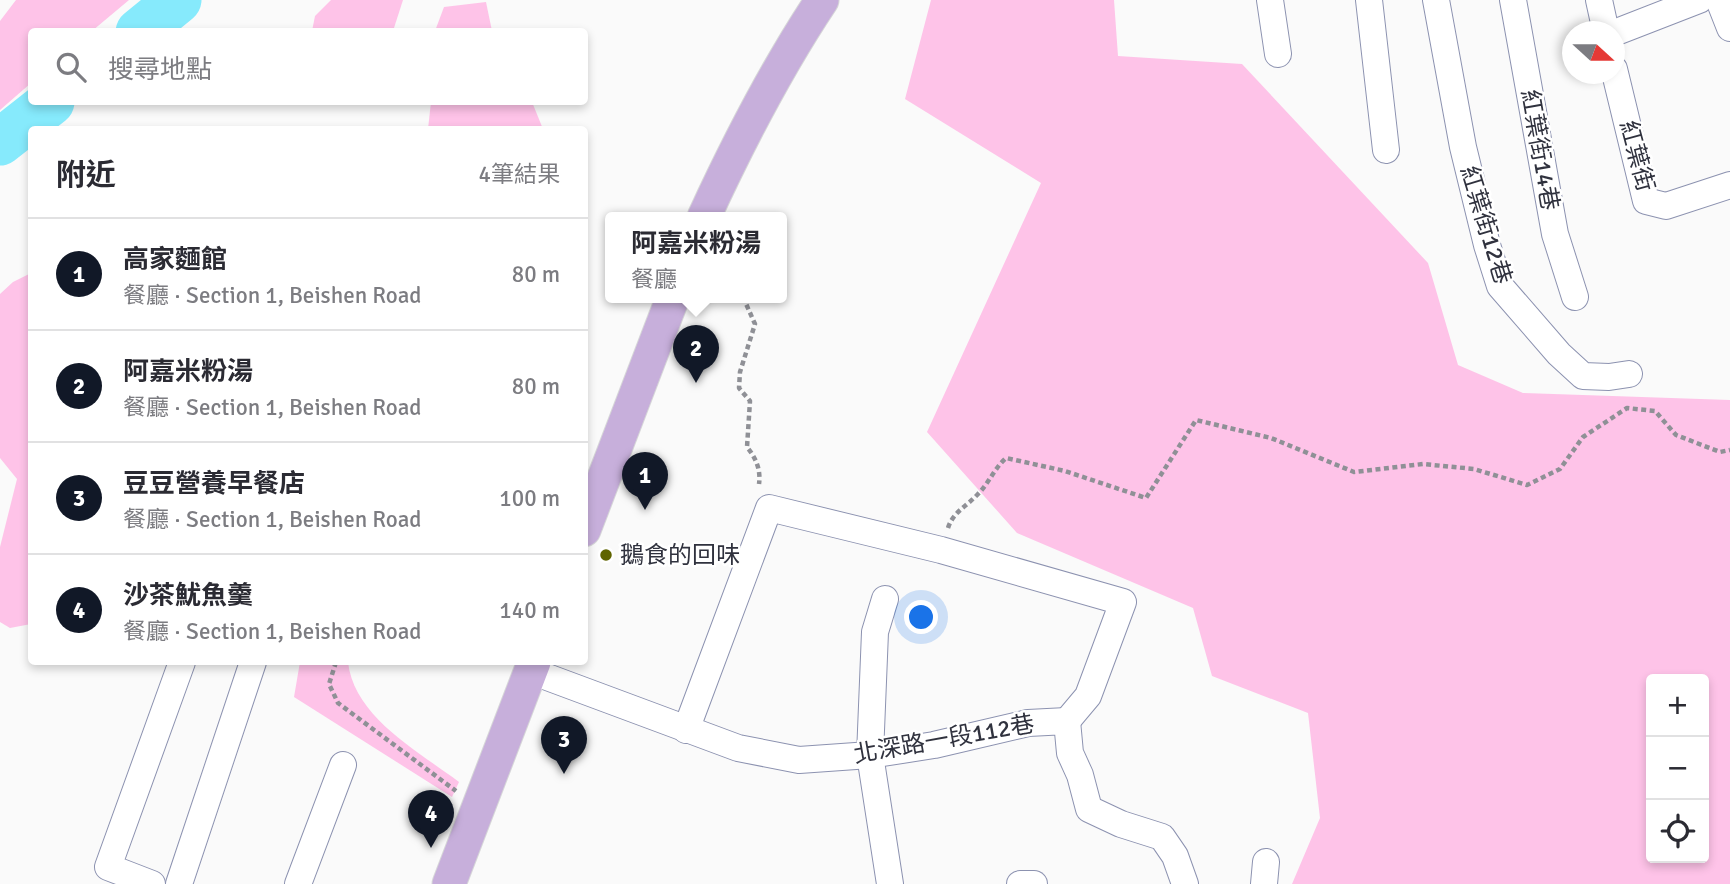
<!DOCTYPE html>
<html lang="zh-TW">
<head>
<meta charset="utf-8">
<style>
  :root { --surface:#fff; --page:#f7f7f7; --text:#2b2b33; --muted:#7c7c81; --line:#e1e1e2; --accent:#111827 }
  body { margin:0; font-family:Signika,"Noto Sans TC",sans-serif; background:var(--page); color:var(--text) }
  .controls { position:absolute; right:21px; bottom:21px; display:grid; overflow:hidden; border-radius:7px; box-shadow:0 4px 10px #0003 }
  .controls button { width:63px; height:63px; display:grid; place-items:center; padding:0; border:0; border-bottom:2px solid var(--line); background:var(--surface); color:var(--text); font:35px sans-serif }
  .compass { position:absolute; left:1562px; top:21px; width:63px; height:63px; border-radius:50%; background:var(--surface); box-shadow:0 4px 10px #0003; rotate:111deg }
  .you { position:absolute; left:922px; top:618px; width:24px; height:24px; margin:-18px; border:5px solid #fff; border-radius:50%; background:#1a73e8; box-shadow:0 0 0 10px #1a73e833 }
  .badge { display:grid; place-items:center; width:46px; height:46px; border-radius:50%; background:var(--accent); color:#fff; font-size:23px; font-weight:700 }
  .pin { position:absolute; translate:-50% -58px; filter:drop-shadow(0 2px 4px #0008) }
  .pin::after { content:''; position:absolute; top:37px; width:24px; height:21px; background:inherit; clip-path:polygon(0 0,100% 0,50% 100%) }
  .popup { position:absolute; left:605px; top:212px; width:182px; height:91px; box-sizing:border-box; display:grid; place-content:center; border-radius:7px; background:var(--surface); filter:drop-shadow(0 2px 5px #0005); font-size:23px; white-space:nowrap; color:var(--muted) }
  .popup b { font-size:26px; color:var(--text) }
  .popup::after { content:''; position:absolute; left:50%; top:100%; margin-left:-14px; border:14px solid transparent; border-top-color:var(--surface) }
  .list { margin:0; padding:0; list-style:none }
  h2 { display:flex; justify-content:space-between; align-items:center; height:91px; margin:0; padding:0 28px; font-size:30px }
  h2 small { font-size:23px; font-weight:400; color:var(--muted) }
  .list li { display:grid; grid-template-columns:46px 1fr auto; gap:21px; align-items:center; box-sizing:border-box; height:112px; padding:0 28px; border-top:2px solid var(--line) }
  .list b { display:block; font-size:26px; white-space:nowrap }
  .list p { margin:0; font-size:23px; white-space:nowrap; color:var(--muted) }
  .list em { font-size:23px; font-style:normal; color:var(--muted) }
  .icon { flex:none; width:38px; height:38px; fill:none; stroke:currentColor; stroke-width:2; stroke-linecap:round; stroke-linejoin:round }
  .map { position:relative; flex:none; width:1730px; height:884px; overflow:hidden }
  .search { position:absolute; background:var(--surface); box-shadow:0 4px 10px #0003; left:28px; top:28px; width:560px; height:77px; display:flex; align-items:center; gap:18px; box-sizing:border-box; padding:0 24px; border-radius:7px; color:var(--muted); font-size:26px }
  .panel { position:absolute; background:var(--surface); box-shadow:0 4px 10px #0003; left:28px; top:126px; width:560px; height:539px; border-radius:7px }
  .map>svg:first-child { display:block }
  .green { fill:#fec3e8; fill-rule:evenodd }
  .lines { fill:none; stroke-linecap:round; stroke-linejoin:round }
  .river { stroke:#86eafc; stroke-width:47 }
  .minor-casing { stroke:#8c92b0; stroke-width:28 }
  .major-casing { stroke:#d6d6d8; stroke-width:35 }
  .path { stroke:#8f9096; stroke-width:4.5; stroke-dasharray:5 3.5; stroke-linecap:butt }
  .minor { stroke:#fff; stroke-width:26 }
  .major { stroke:#c7afdb; stroke-width:33 }
  .poi-dot { fill:#5f6400; stroke:#fff; stroke-width:2.5 }
  .labels { text-anchor:middle; stroke-width:5; stroke-linejoin:round; paint-order:stroke }
  .street-label { font-size:24px; fill:#30323e; stroke:#fff }
  .poi-label { font-size:24px; fill:#30323e; stroke:#fff; text-anchor:start }
</style>
</head>
<body>
<div class="map">
<svg width="1730" height="884" viewBox="0 0 1730 884">
  <rect width="100%" height="100%" fill="#fafafa"/>
  <!-- green -->
  <g class="green">
    <polygon points="16,0 129,0 92,31 32,32 31,83 0,110 0,21"/>
    <polygon points="331,0 403,0 393,31 312,31 315,16"/>
    <path d="M931 0H1114L1118 56 1242 64 1428 263 1458 365 1523 393 1730 400V884H1292L1320 818 1308 713 1212 676 1193 608 1017 533 927 432 1041 183 905 99ZM1704 679V858H1651V679Z"/>
    <polygon points="486,2 492,31 435,31 444,7"/>
    <polygon points="431,102 532,102 543,129 428,129"/>
    <polygon points="31,273 31,624 10,628 0,622 0,547 17,479 0,458 0,294 13,282"/>
    <path d="M300 662H348C354 717 418 751 459 782L452 797 294 697Z"/>
  </g>
  <g class="lines">
    <!-- river -->
    <g class="river">
      <polyline points="139,32 178,0"/>
      <polyline points="0,142 51,102"/>
    </g>
    <defs>
      <g id="minor">
        <polyline points="1270,0 1278,54"/>
        <polyline points="1369,0 1386,150"/>
        <polyline points="1436,0 1463,147 1487,245 1500,286 1559,354 1583,376 1609,377 1629,374"/>
        <polyline points="1513,0 1555,234 1575,297"/>
        <polyline points="1599,0 1606,32"/>
        <polyline points="1719,0 1730,28"/>
        <polyline points="1614,33 1699,0"/>
        <polyline points="1614,69 1646,201 1666,206 1730,185"/>
        <polyline points="885,599 875,632 870,755 890,884"/>
        <polyline points="531,671 738,748 799,760 870,755 934,745 1028,723 1067,721 1070,753 1080,775 1089,809 1121,824 1162,837 1175,856 1185,884"/>
        <polyline points="686,730 769,508 941,550 1123,602 1088,696 1067,721"/>
        <polyline points="152,884 108,867 182,662"/>
        <polyline points="179,884 253,662"/>
        <polyline points="298,884 343,765"/>
        <polyline points="1020,884 1034,884"/>
        <polyline points="1264,884 1266,862"/>
      </g>
      <g id="major">
        <path d="M704 217C739 141 776 69 822 0"/>
        <polyline points="584,530 673,297"/>
        <polyline points="449,884 534,662"/>
      </g>
    </defs>
    <!-- minor casing -->
    <use href="#minor" class="minor-casing"/>
    <!-- major casing -->
    <use href="#major" class="major-casing"/>
    <!-- path -->
    <g class="path">
      <path d="M743 297 755 324 740 372 739 388 750 401 747 447C756 458 761 470 759 484"/>
      <path d="M948 528C953 512 967 506 978 494 989 483 994 469 1006 458L1065 471 1146 498 1196 420 1271 438 1354 472 1423 464 1474 469 1527 485 1560 469 1583 437 1627 408 1655 411 1676 435 1720 452 1730 450"/>
      <polyline points="336,662 329,684 338,703 456,791"/>
    </g>
    <!-- minor -->
    <use href="#minor" class="minor"/>
    <!-- major -->
    <use href="#major" class="major"/>
  </g>
  <!-- markers -->
  <circle class="poi-dot" cx="606" cy="555" r="7"/>
  <g class="labels">
    <!-- street labels -->
    <g class="street-label">
      <text transform="translate(1540 150) rotate(80)" y="8">紅葉街14巷</text>
      <text transform="translate(1637 156) rotate(75)" y="8">紅葉街</text>
      <text transform="translate(1486 225) rotate(73)" y="8">紅葉街12巷</text>
      <text transform="translate(944 739) rotate(-10)" y="8">北深路一段112巷</text>
    </g>
    <!-- poi labels -->
    <g class="poi-label">
      <text x="620" y="563">鵝食的回味</text>
    </g>
  </g>
</svg>
<div class="controls">
<button>+</button>
<button>−</button>
<button><svg class="icon" aria-label="locate" viewBox="0 0 24 24"><circle cx="12" cy="12" r="6"/><path d="M12 2v4M12 18v4M2 12h4M18 12h4"/></svg></button>
</div>
<svg class="compass" viewBox="-18 -18 36 36"><path d="M0-13l5 13h-10z" fill="#e53935"/><path d="M0 13l5-13h-10z" fill="#7c7c81"/></svg>
<div class="you"></div>
<div class="pin badge" style="left:645px;top:510px">1</div>
<div class="pin badge" style="left:696px;top:383px">2</div>
<div class="popup"><b>阿嘉米粉湯</b>餐廳</div>
<div class="pin badge" style="left:564px;top:774px">3</div>
<div class="pin badge" style="left:431px;top:848px">4</div>
<div class="search"><svg class="icon" aria-label="search" viewBox="0 0 24 24"><circle cx="10" cy="10" r="6"/><path d="M15 15l6 6"/></svg>搜尋地點</div>
<section class="panel">
<h2>附近<small>4筆結果</small></h2>
<ul class="list">
<li><span class="badge">1</span><div><b>高家麵館</b><p>餐廳 · Section 1, Beishen Road</p></div><em>80 m</em></li>
<li><span class="badge">2</span><div><b>阿嘉米粉湯</b><p>餐廳 · Section 1, Beishen Road</p></div><em>80 m</em></li>
<li><span class="badge">3</span><div><b>豆豆營養早餐店</b><p>餐廳 · Section 1, Beishen Road</p></div><em>100 m</em></li>
<li><span class="badge">4</span><div><b>沙茶魷魚羹</b><p>餐廳 · Section 1, Beishen Road</p></div><em>140 m</em></li>
</ul>
</section>
</div>
</body>
</html>
